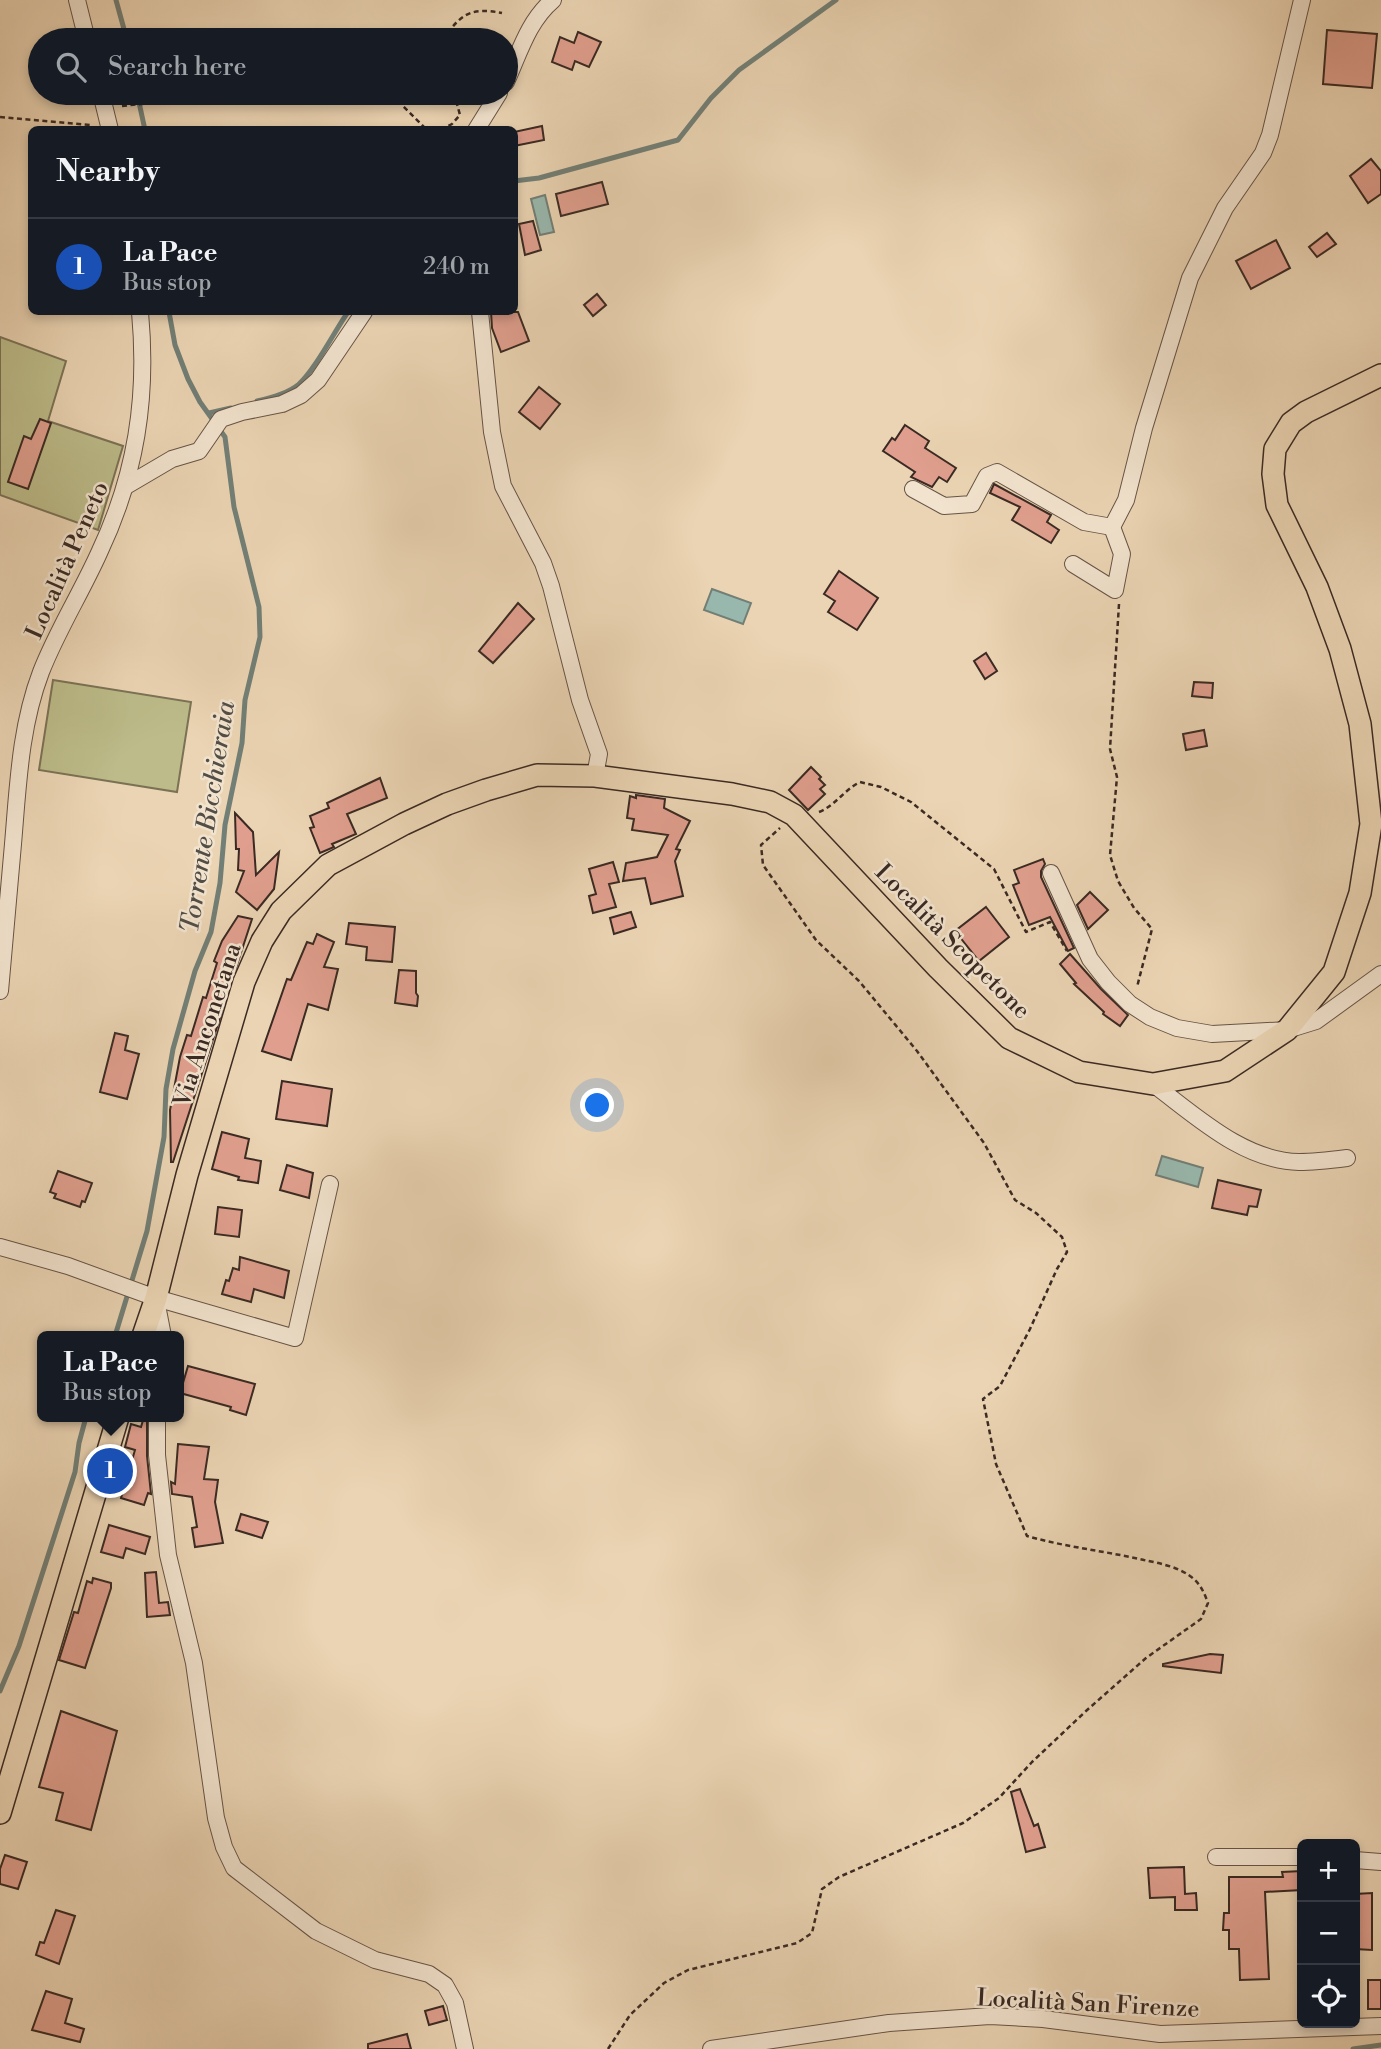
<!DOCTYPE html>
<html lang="en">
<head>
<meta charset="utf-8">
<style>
  :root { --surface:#171b24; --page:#20242c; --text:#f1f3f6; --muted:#9ea1a6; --line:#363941; --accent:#0f766e }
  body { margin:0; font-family:"Libre Bodoni",serif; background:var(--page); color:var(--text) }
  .controls { position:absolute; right:21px; bottom:21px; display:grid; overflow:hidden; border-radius:10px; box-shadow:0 4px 10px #0003 }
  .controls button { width:63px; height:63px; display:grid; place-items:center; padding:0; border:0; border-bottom:2px solid var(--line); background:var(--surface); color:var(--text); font:35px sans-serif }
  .you { position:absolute; left:598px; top:1106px; width:24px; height:24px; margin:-18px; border:5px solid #fff; border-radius:50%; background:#1a73e8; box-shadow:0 0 0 10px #1a73e833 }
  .badge { display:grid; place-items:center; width:46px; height:46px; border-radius:50%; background:var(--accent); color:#fff; font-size:23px; font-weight:700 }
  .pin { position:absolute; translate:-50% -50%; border:4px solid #fff; box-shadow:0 2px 7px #0006 }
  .popup { position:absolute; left:37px; top:1331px; width:147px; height:91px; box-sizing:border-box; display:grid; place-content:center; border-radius:10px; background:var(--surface); filter:drop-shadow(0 2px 5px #0005); font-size:23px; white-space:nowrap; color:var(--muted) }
  .popup b { font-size:26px; color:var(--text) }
  .popup::after { content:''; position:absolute; left:50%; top:100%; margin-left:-14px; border:14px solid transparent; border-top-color:var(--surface) }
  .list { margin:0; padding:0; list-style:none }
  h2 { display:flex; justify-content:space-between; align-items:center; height:91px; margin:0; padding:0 28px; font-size:30px }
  h2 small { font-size:23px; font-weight:400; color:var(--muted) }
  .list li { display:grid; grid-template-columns:46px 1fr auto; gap:21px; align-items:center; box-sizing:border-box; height:98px; padding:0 28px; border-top:2px solid var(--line) }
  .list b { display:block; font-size:26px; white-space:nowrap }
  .list p { margin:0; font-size:23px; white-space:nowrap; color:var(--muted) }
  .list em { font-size:23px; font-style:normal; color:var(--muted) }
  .icon { flex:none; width:38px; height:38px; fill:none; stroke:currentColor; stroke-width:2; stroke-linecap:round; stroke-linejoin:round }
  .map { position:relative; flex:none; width:1381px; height:2049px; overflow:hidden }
  .search { position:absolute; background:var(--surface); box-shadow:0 4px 10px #0003; left:28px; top:28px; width:490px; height:77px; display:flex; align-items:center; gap:18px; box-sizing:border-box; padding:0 24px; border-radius:38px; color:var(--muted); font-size:26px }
  .panel { position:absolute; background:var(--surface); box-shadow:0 4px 10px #0003; left:28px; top:126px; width:490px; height:189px; border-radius:10px }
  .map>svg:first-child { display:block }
  .green { fill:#bcbb89; stroke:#7b7256; stroke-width:2 }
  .water { fill:#98b8ae; stroke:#727f76; stroke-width:2 }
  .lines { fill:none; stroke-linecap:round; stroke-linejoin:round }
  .stream { stroke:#727f76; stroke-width:5 }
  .building { fill:#e09f8e; stroke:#3a2a23; stroke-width:2 }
  .minor-casing { stroke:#665447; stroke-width:18 }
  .major-casing { stroke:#3a2a23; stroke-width:24 }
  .path { stroke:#3a2a23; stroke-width:2.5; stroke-dasharray:5 3.5; stroke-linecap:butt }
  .minor { stroke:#f2e3ce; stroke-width:16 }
  .major { stroke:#ebd4b3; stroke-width:21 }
  .labels { text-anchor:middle; stroke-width:5; stroke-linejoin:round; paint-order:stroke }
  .street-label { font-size:24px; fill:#3a2a23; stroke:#f2e3ce }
  .water-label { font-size:26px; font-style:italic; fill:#524e46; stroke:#f2e3ce }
</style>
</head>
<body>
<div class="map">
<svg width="1381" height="2049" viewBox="0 0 1381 2049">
  <rect width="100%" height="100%" fill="#ebd4b3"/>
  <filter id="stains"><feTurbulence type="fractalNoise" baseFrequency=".00286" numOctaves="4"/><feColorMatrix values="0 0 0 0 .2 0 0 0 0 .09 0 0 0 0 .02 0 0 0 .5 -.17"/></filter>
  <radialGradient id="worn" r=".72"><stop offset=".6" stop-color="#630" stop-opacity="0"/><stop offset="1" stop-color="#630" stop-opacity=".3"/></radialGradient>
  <!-- green -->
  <g class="green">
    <polygon points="0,337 66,361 48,421 123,446 98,530 0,495"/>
    <polygon points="53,680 191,702 177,792 39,770"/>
  </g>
  <!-- water -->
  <g class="water">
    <polygon points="545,195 554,232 540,235 531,199"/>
    <polygon points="712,589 751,603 743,624 704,610"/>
    <polygon points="1162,1156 1203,1168 1198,1187 1156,1175"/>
  </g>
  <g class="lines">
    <!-- stream -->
    <g class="stream">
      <polyline points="116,0 127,40"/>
      <polyline points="137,93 145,130"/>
      <polyline points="514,181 539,178 678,140 711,98 739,70 836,0"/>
      <path d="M257 401C271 398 287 394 298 385 315 370 334 332 348 312"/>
      <polyline points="209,413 231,408"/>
      <polyline points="115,1336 147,1231 164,1137 166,1089 173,1049 195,971 211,932 220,883 225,825 242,743 245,700 260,637 259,607 234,507 225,437 200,402 188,379 175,345 169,312"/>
      <polyline points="0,1691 19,1646 75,1472 79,1443 86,1417"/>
      <polyline points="1353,2049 1381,2045"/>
    </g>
  </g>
  <!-- building -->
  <g class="building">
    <polygon points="1327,30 1377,34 1372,88 1323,84"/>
    <polygon points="578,32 601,42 589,67 575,61 572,70 552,62 560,37 574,43"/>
    <polygon points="542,126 544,140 514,146 514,132"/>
    <polygon points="1371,159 1381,171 1381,194 1368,203 1350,176"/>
    <polygon points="602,182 608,204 561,216 556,194"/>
    <polygon points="533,221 541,250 525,255 519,224"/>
    <polygon points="1327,233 1336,244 1317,257 1309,247"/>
    <polygon points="1276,240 1290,268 1251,289 1236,261"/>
    <polygon points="597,294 606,305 593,316 584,305"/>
    <polygon points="491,312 518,312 529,341 501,352 492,328"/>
    <polygon points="539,387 560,404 540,429 519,412"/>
    <polygon points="40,419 51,423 28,489 8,482 24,436 31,439"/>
    <polygon points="905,425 929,441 925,448 956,468 947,482 939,477 932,487 911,477 915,472 883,451 892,438 895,440"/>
    <polygon points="994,484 1051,515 1047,522 1059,530 1051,543 1012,520 1020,507 990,493"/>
    <polygon points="839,571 878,598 857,630 828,612 835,601 824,594"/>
    <polygon points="518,603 534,619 493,663 479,651"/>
    <polygon points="986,653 997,671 985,679 974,661"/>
    <polygon points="1194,682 1213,683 1212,698 1192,696"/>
    <polygon points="1204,730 1207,746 1186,750 1183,734"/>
    <polygon points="811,767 821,777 819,779 825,785 820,789 825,794 808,810 789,790"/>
    <polygon points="380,778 387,798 347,814 356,834 332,844 334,847 320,853 310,828 314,827 310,816 329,808 327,803"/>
    <polygon points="636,795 665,799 664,808 690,821 676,849 680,850 675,861 683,896 651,904 645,878 623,881 626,863 657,857 668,835 632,830 634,819 627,818 630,796 636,798"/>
    <polygon points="235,813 253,832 256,875 279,852 274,889 257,910 236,892 244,871 238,870 239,849 236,849"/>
    <polygon points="1043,859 1045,864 1041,871 1041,877 1074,948 1068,951 1050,917 1029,925 1013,885 1019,883 1014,870"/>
    <polygon points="613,862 619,882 609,884 616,907 593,913 589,896 596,894 589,869"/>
    <polygon points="1090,892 1108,910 1088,929 1077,905"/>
    <polygon points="986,907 1009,937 979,961 955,931"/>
    <polygon points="631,912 636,927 614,934 610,918"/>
    <polygon points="238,916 252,919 236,968 233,975 230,974 221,1003 224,1004 219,1021 173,1162 171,1162 170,1110 180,1057 187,1035 191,1036 203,997 206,998 217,963 214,961 222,941"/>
    <polygon points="349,923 395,927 392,962 366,960 367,947 346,944"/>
    <polygon points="317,934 334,942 324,967 338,969 328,1010 308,1004 291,1060 262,1051 287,979 291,980 307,942 313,944"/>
    <polygon points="1070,954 1101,989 1128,1015 1120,1026 1103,1014 1104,1012 1074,984 1076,983 1060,964"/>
    <polygon points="399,970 416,971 416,993 418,996 417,1006 395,1003"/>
    <polygon points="115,1033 128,1036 125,1050 139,1054 127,1099 100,1092"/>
    <polygon points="282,1081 332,1089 327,1126 276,1119"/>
    <polygon points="222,1132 249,1139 245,1158 261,1161 258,1183 238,1180 239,1177 212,1169"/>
    <polygon points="287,1165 313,1173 309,1198 280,1190"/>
    <polygon points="58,1171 92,1183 85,1202 82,1201 80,1207 54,1198 56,1194 50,1192"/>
    <polygon points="1218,1180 1261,1190 1257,1207 1249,1206 1247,1215 1212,1208"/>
    <polygon points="218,1207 242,1210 239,1237 215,1234"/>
    <polygon points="240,1257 289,1271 284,1298 254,1289 251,1302 222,1294 226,1280 229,1281 233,1268 239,1270"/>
    <polygon points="188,1366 255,1384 246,1415 230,1410 231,1407 180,1393"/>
    <polygon points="144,1417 147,1417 147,1456 151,1494 148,1493 144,1505 121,1498 135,1450 125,1447 131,1424 141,1427"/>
    <polygon points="178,1444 209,1447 204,1479 218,1480 215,1502 223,1543 195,1547 192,1528 197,1527 192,1497 172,1494 171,1482 175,1484"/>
    <polygon points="241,1514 268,1522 262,1538 236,1530"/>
    <polygon points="109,1525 150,1537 145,1554 126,1548 123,1558 101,1552"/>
    <polygon points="156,1572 159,1603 168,1602 170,1615 147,1617 145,1573"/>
    <polygon points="93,1578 111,1583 111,1588 85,1668 59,1660 74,1612 78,1613 87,1581 92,1583"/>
    <polygon points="1210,1654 1223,1655 1221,1673 1163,1666 1163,1664"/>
    <polygon points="61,1711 117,1731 91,1830 56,1820 63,1793 39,1787"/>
    <polygon points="1020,1789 1034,1826 1038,1824 1045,1847 1026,1852 1011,1792"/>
    <polygon points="5,1855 27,1862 18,1889 0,1884 0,1869"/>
    <polygon points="1184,1867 1185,1894 1196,1893 1197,1910 1175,1910 1175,1897 1150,1898 1148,1868"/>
    <polygon points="1302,1871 1302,1890 1265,1892 1269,1979 1240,1980 1239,1949 1229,1949 1229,1930 1223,1930 1224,1913 1229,1913 1229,1877 1283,1877 1282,1872"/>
    <polygon points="1372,1893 1372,1950 1355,1949 1355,1894"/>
    <polygon points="56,1910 75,1916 59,1964 36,1955 40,1942 44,1943"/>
    <rect x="1368" y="1980" width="13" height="29"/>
    <polygon points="46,1991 72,1999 65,2023 84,2029 80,2042 32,2030"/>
    <polygon points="443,2006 447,2020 429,2025 425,2011"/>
    <polygon points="407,2034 411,2049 368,2049 368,2044"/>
  </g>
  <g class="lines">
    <defs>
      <g id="minor">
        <polyline points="77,0 87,40"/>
        <path d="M506 82C519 54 528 21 553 0"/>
        <polyline points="101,93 110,130"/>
        <polyline points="476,130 499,93"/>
        <polyline points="480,312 492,432 503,486 543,563 551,586 580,700 599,754 595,776"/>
        <polyline points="126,486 172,459 199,451 221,419 242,412 282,404 301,395 318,380 364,312"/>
        <polyline points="913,489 944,506 972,504 987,476 997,472 1084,522 1112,527 1126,500 1144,428 1190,278 1225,208 1263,153 1270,135 1302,0"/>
        <polyline points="1073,564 1115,590 1122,554 1112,527"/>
        <polyline points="1051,873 1090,959 1108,982 1130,1004 1150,1017 1177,1028 1212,1034 1287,1030 1316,1021 1381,974"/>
        <path d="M0 991C4 942 9 893 13 844 18 786 20 727 41 672 57 631 81 593 99 553 136 475 148 398 140 312"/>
        <path d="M1153 1084C1195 1115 1243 1161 1299 1162 1315 1162 1331 1160 1347 1158"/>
        <polyline points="0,1247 68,1266 156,1298 295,1338 330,1184"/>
        <polyline points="156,1300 163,1336"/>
        <polyline points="157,1417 157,1455 168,1555 194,1663 216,1818 224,1847 234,1868 316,1931 375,1960 429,1974 445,1985 455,2003 465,2049"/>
        <polyline points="1216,1857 1302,1857"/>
        <polyline points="1355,1860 1381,1862"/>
        <polyline points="711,2049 889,2023 990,2016 1043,2019 1160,2034 1381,2026"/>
      </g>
      <g id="major">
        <polyline points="143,1336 156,1298 187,1175 244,982 262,941 281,911 328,865 404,824 447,804 486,790 537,775 595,776 732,794 770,802 794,815 938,968 1009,1038 1079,1072 1153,1084 1225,1071 1287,1030 1334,972 1360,893 1371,824 1360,724 1340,649 1317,587 1277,505 1273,474 1275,449 1291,423 1306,412 1381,375"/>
        <polyline points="0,1813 118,1417"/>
      </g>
    </defs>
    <!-- minor casing -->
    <use href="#minor" class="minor-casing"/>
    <!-- major casing -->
    <use href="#major" class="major-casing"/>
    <!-- path -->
    <g class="path">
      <path d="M335 40C353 33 368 26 384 40"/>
      <path d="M443 40C460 14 471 7 502 13"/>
      <polyline points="394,93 402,105 427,130"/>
      <polyline points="122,106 187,99 206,93"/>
      <polyline points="0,117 91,125"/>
      <polyline points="441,130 452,124 460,115 457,104 448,93"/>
      <polyline points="1119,604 1110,749 1117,777 1110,855 1118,881 1134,908 1152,929 1137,987"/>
      <path d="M819 812C836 805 844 790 860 782L881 787 911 802 994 869 1026 932 1050 922 1067 951"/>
      <path d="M608 2049 630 2015 664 1983 688 1970 797 1943 812 1933 822 1889 839 1877 963 1823 999 1798 1032 1762 1086 1711 1146 1658 1201 1619 1208 1603C1204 1592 1200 1583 1190 1576 1178 1567 1159 1563 1144 1560 1105 1551 1065 1547 1027 1536L996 1464 983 1399 1000 1386 1030 1329 1057 1269 1067 1252 1062 1237 1036 1213 1015 1200 984 1143 917 1051 859 981 816 940 763 865 761 845 780 828"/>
    </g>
    <!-- minor -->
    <use href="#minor" class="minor"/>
    <!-- major -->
    <use href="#major" class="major"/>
  </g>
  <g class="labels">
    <!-- street labels -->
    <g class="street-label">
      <text transform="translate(67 560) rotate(-66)" y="8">Località Peneto</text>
      <text transform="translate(953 941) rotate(45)" y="8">Località Scopetone</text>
      <text transform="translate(207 1025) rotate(-72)" y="8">Via Anconetana</text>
      <text transform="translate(1088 2003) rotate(3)" y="8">Località San Firenze</text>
    </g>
    <!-- water labels -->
    <g class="water-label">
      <text transform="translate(207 817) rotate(-81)" y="9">Torrente Bicchieraia</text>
    </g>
  </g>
  <rect width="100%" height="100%" filter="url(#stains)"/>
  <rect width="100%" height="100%" fill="url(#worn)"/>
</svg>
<div class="controls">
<button>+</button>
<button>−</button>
<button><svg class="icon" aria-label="locate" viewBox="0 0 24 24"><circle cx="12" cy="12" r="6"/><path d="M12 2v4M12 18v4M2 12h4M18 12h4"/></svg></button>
</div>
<div class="you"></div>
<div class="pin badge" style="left:110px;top:1471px;background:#1a4fb4">1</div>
<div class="popup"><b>La Pace</b>Bus stop</div>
<div class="search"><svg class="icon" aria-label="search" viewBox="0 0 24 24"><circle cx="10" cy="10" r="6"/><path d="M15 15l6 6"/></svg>Search here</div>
<section class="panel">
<h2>Nearby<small></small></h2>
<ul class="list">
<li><span class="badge" style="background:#1a4fb4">1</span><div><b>La Pace</b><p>Bus stop</p></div><em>240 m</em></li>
</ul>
</section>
</div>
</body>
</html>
